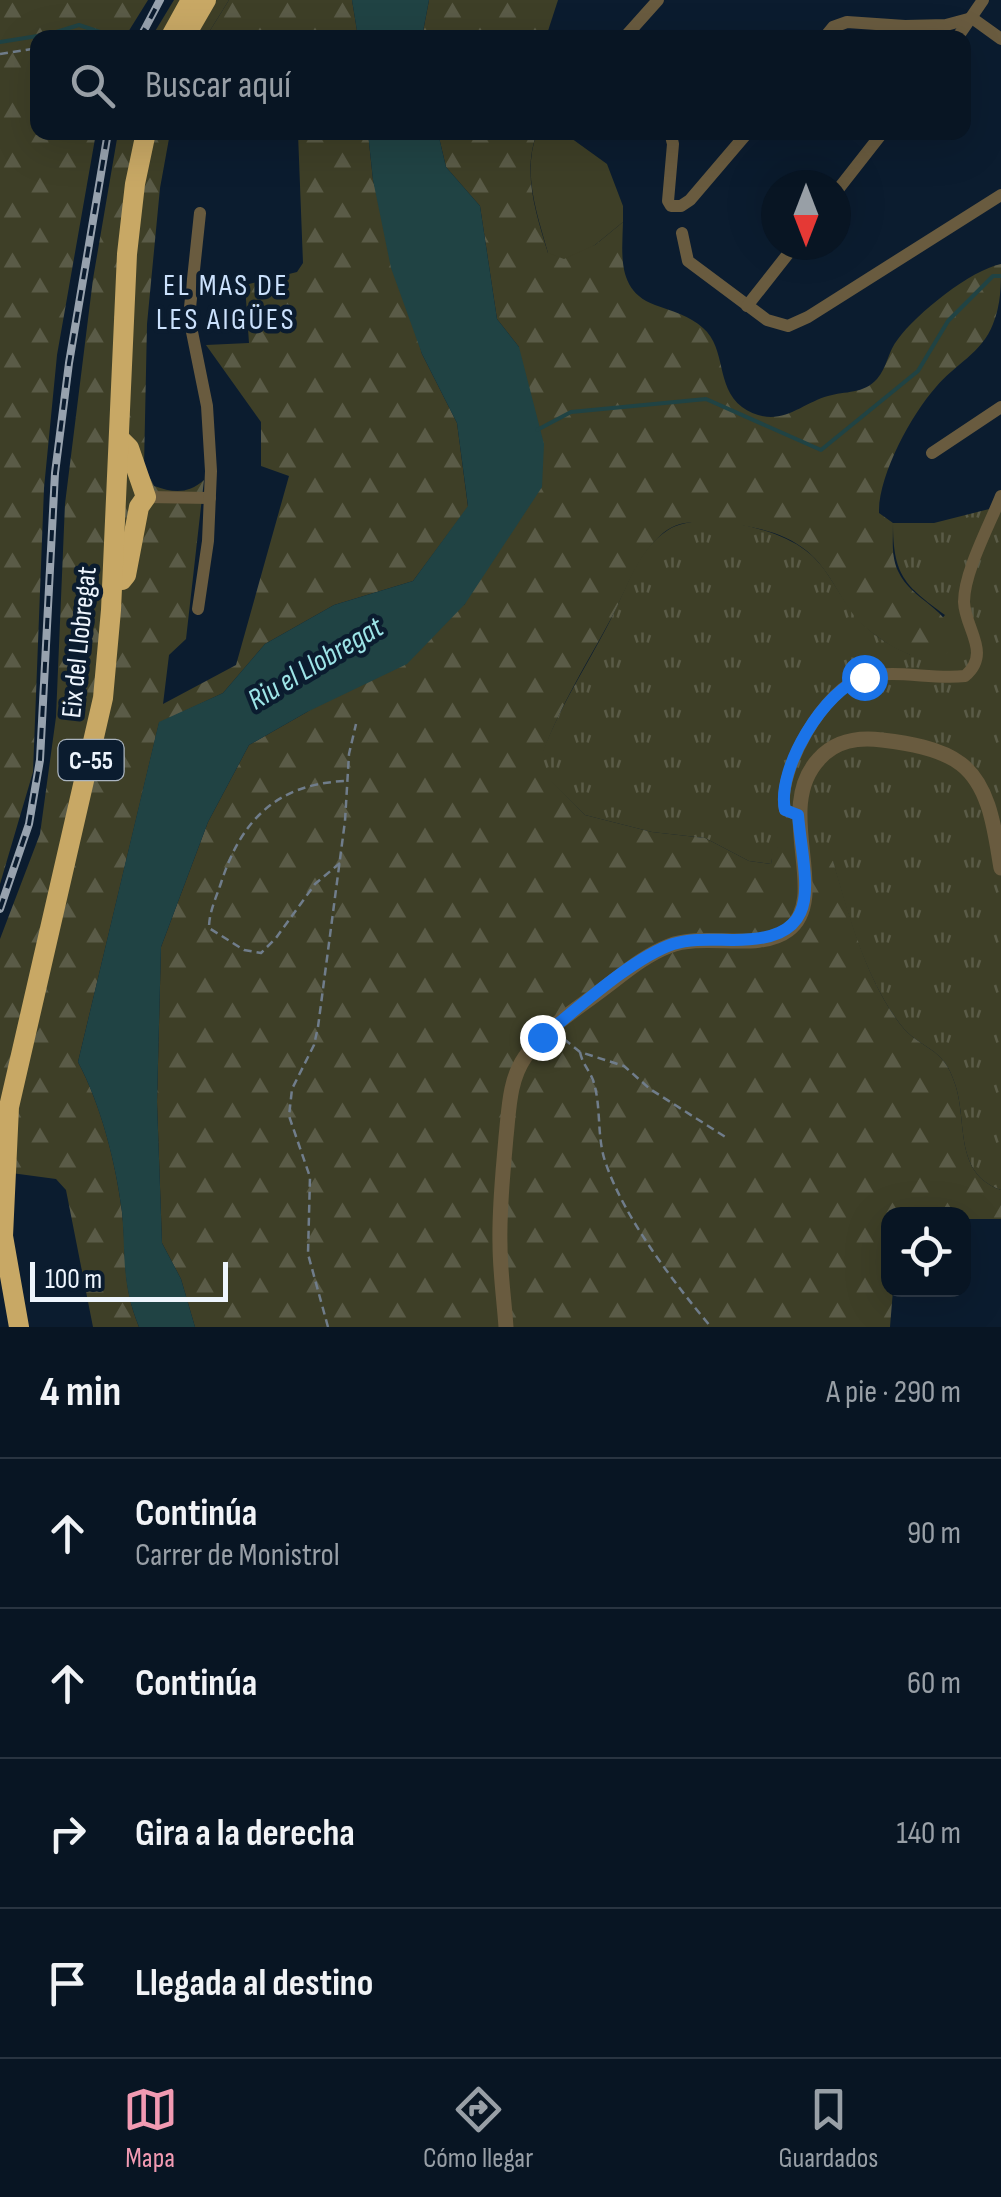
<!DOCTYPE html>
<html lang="es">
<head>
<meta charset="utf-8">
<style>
  :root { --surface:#081523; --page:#162230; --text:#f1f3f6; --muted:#989fa6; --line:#293441; --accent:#f19ab2 }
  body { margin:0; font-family:"Sofia Sans Condensed",sans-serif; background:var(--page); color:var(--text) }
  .controls { position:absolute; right:30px; bottom:30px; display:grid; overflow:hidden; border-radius:20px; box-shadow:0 10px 40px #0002 }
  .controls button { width:90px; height:90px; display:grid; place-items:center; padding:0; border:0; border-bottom:2px solid var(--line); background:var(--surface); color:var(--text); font:50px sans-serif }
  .compass { position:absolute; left:761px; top:170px; width:90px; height:90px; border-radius:50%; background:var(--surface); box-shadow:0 10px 40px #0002; rotate:180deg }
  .scale { position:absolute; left:30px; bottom:25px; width:198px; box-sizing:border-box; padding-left:10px; border:5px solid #eef5fd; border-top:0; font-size:28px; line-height:35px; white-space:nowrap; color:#eef5fd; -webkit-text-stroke:8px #0b1c2f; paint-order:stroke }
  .stop { position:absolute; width:30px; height:30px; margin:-22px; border:8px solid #1a73e8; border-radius:50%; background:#fff }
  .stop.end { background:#1a73e8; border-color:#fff; box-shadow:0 2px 10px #0008 }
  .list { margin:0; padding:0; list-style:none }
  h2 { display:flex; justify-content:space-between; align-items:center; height:130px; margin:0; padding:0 40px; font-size:42px }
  h2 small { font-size:32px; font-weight:400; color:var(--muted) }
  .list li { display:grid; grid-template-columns:65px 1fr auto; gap:30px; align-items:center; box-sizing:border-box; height:150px; padding:0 40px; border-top:2px solid var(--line) }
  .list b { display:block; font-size:38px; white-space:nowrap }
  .list p { margin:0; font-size:32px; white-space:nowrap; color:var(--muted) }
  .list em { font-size:32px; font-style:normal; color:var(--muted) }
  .icon { flex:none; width:55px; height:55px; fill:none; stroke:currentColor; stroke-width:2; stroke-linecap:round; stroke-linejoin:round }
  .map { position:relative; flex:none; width:1001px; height:1327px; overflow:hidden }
  .search { position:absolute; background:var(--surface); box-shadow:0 10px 40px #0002; left:30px; right:30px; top:30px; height:110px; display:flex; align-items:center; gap:25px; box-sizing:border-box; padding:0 35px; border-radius:20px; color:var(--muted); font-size:38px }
  .sheet { height:730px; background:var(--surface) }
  nav { display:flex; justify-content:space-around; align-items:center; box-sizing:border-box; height:140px; border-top:2px solid var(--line); background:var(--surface); font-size:28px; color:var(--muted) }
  nav a { display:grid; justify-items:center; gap:5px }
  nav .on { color:var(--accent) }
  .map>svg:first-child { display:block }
  .grass { fill:url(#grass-tufts) }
  .forest { fill:url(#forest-firs) }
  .green { fill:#3e3f27 }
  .water { fill:#204344 }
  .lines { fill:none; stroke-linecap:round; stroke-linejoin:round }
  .stream { stroke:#204344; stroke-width:4 }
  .path { stroke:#707d8b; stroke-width:2.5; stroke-dasharray:8 5; stroke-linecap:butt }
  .minor { stroke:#695b3f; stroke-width:12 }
  .tertiary { stroke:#695b3f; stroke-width:15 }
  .trunk { stroke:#c8a865; stroke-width:20 }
  .rail-casing { stroke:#97a2ae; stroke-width:8 }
  .rail { stroke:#0b1c2f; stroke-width:4; stroke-dasharray:11; stroke-linecap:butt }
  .route { stroke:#1a73e8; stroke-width:12 }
  .labels { text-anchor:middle; stroke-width:9; stroke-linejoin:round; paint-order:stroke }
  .shield { fill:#0b1c2f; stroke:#aab4bf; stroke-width:2.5 }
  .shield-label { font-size:25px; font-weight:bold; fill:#eef5fd }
  .street-label { font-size:28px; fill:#eef5fd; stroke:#0b1c2f }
  .neighbourhood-label { font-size:30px; letter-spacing:2.5px; fill:#cbe1fc; stroke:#0b1c2f }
  .water-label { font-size:30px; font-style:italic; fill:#9de4e7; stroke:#0b1c2f }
</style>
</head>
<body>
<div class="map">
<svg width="1001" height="1327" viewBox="0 0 1001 1327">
  <defs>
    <pattern id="grass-tufts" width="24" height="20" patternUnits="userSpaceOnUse" patternTransform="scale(2.5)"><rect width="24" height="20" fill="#3e3f27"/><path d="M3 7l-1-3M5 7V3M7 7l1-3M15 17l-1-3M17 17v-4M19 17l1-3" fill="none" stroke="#5a5b47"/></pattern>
    <pattern id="forest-firs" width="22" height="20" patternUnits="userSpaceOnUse" patternTransform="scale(2.5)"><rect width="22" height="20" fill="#3e3f27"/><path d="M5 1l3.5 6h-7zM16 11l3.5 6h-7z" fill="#5a5b47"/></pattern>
  </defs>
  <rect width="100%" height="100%" fill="#0b1c2f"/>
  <!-- grass -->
  <g class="grass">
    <polygon points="174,0 229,0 206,37 151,38"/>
    <path d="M1001 506V1190C953 1173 968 1122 955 1084 943 1045 921 1051 900 1024 865 977 849 917 833 862L774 847 771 864 749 861 705 838 652 832 585 815 537 768C555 713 585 670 611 619 627 588 637 550 668 530 699 509 777 528 805 550 826 565 836 590 851 610 865 631 888 645 911 655L945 615C904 585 893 575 893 523H934Z"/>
  </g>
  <!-- forest -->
  <g class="forest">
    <polygon points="0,0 148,0 125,37 38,38 38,132 96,133 57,355 44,488 33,772 0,884"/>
    <polygon points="229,0 352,0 358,37 206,37"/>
    <polygon points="429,0 558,0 546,37 422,37"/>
    <path d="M118 133H170L160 188 147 324 144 466 154 486C174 493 188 494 204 480L186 639 169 655 163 704 236 665 289 476 261 466V422L206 345 249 343 245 285 297 272 303 263 298 133H368L373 180 422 354 457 423 468 507 413 581 334 605 265 644 223 693 159 723 78 1062C101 1105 116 1163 122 1212 127 1258 121 1282 139 1327H93L66 1190 56 1179 4 1172 0 1174V939L40 834 56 717 65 504 93 279Z"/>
    <path d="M438 133H537C522 172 536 214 548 253L595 245 623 222C622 256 617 291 655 305 672 311 690 316 703 328 727 349 715 386 742 407 750 413 761 417 771 417 791 417 809 401 828 396 845 391 864 394 877 379 887 368 888 351 898 339 917 313 971 270 1001 264 1001 286 1001 304 993 324 982 353 954 365 936 387 911 415 878 476 879 513L893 523C893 539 891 556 898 571 912 602 951 607 955 644 951 647 949 652 944 655 921 670 873 637 857 619 839 598 830 570 807 551 783 531 752 526 721 523 700 522 680 519 663 533 635 557 626 593 608 624 582 672 554 716 538 768L585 815 652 832 705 838 749 861 771 864 773 846 833 861C850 917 865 977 900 1024 921 1051 943 1045 955 1084 968 1122 953 1173 1001 1190V1219H964V1214H888V1290H893L890 1327H195L181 1279 162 1243 157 1102 161 947 208 822 249 745 307 712 465 604 519 347 497 319 480 206 446 167Z"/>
  </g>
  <!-- green -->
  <path class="green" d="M537 133H564L607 164 623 206V222L595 245 564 259 548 253C537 213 522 173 537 133Z"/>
  <!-- water -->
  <g class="water">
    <polygon points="352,0 429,0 422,37 358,37"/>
    <path d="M368 133H438L446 167 480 206 497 319 519 347 544 444 542 487 465 604 407 664 307 712 249 745 208 822 161 947 157 1102 162 1243 181 1279 195 1327H139C121 1282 126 1258 122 1212 116 1164 101 1105 78 1062L159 722 223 693 265 644 334 605 413 581 468 506 457 423 422 354 391 268 373 180Z"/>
  </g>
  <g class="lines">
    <!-- stream -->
    <g class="stream">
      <polyline points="0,42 50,34 79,25 118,38"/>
      <polyline points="537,430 571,412 706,399 821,450 918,371 948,321 993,276 1001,276"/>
    </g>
    <!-- path -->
    <g class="path">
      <polyline points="0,54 38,48"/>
      <path d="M340 863 315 884 276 938 261 953 244 950 209 928C209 912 216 898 221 883 241 820 277 784 345 781"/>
      <polyline points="564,1039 580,1052 624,1066 650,1089 727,1138"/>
      <path d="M580 1052C582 1063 589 1070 593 1080 602 1107 596 1137 606 1164 625 1219 674 1283 711 1327"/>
      <polyline points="328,1327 308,1254 310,1177 289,1116 292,1089 314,1045 318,1027 345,821 349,754 356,724"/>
    </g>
    <!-- minor -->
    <g class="minor">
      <polyline points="624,38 658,0"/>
      <polyline points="824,38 833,27 847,22 905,26 946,25 972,18 1001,39"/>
      <polyline points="957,38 983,0"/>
      <polyline points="670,132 673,144 668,201 671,206 681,206 690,200 748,132"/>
      <polyline points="836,192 883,132"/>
      <polyline points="682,233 688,261 767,320 788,326 808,317 1001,195"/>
      <polyline points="747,306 795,245"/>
      <polyline points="932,453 1001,407"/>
      <polyline points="146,497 210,498"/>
      <polyline points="198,609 208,541 211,471 207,406 189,317 200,213"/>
      <path d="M798 815 785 810C776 773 826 685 864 677 897 669 932 680 965 676 992 653 965 629 964 602 964 572 990 524 1001 496"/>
    </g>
    <!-- tertiary -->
    <path class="tertiary" d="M506 1327C504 1299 500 1271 500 1244 499 1208 503 1173 506 1137 509 1110 509 1080 525 1057 543 1030 574 1011 599 992 621 976 643 956 669 946 704 932 759 952 788 930 832 897 772 809 819 759 836 740 858 737 882 740 907 743 940 748 961 764 991 787 995 834 1001 868"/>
    <!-- trunk -->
    <g class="trunk">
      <polyline points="170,38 191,0"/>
      <polyline points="184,38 206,0"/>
      <polyline points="113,580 122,580 126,575 139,507 146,497 129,448 119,438"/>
      <polyline points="19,1327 3,1236 9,1107 103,698 111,610 127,254 135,184 146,132"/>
    </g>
    <defs>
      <g id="rail">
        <polyline points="140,38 160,0"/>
        <polyline points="0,909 29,824 40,760 55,473 69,363 108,132"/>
      </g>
    </defs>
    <!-- rail casing -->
    <use href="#rail" class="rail-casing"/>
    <!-- rail -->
    <use href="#rail" class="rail"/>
  </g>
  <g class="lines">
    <!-- route -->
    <path class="route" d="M542 1037C577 1009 632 958 673 944 693 938 713 940 734 940 828 940 804 883 798 815L785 810C776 769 825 689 864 677"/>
  </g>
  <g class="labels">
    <!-- shield labels -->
    <rect class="shield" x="58.5" y="740" width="65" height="40" rx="8"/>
    <g class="shield-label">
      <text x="91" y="769">C-55</text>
    </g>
    <!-- street labels -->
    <g class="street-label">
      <text transform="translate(78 642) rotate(-84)" y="10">Eix del Llobregat</text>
    </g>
    <!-- neighbourhood labels -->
    <g class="neighbourhood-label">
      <text x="226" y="295">EL MAS DE<tspan x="226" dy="34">LES AIGÜES</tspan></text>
    </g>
    <!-- water labels -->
    <g class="water-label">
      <text transform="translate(315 663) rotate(-31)" y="10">Riu el Llobregat</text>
    </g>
  </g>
</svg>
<div class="controls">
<button><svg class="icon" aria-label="locate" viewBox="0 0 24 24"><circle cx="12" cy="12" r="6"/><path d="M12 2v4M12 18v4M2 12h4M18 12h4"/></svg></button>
</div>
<svg class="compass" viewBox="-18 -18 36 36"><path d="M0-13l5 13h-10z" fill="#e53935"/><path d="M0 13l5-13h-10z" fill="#989fa6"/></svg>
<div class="scale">100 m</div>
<div class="stop" style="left:864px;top:677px"></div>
<div class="stop end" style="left:542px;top:1037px"></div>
<div class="search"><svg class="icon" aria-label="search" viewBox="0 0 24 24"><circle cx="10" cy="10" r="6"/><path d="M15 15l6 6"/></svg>Buscar aquí</div>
</div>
<section class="sheet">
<h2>4 min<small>A pie · 290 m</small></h2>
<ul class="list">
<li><svg class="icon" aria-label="ahead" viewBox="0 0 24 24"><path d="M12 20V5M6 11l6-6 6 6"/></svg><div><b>Continúa</b><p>Carrer de Monistrol</p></div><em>90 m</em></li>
<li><svg class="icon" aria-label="ahead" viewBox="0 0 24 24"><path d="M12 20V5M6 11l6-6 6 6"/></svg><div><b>Continúa</b></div><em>60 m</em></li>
<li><svg class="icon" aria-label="right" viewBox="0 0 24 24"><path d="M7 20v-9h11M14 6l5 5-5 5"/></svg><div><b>Gira a la derecha</b></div><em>140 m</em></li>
<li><svg class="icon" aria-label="arrive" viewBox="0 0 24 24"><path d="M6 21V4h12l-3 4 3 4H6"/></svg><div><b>Llegada al destino</b></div></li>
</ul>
</section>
<nav>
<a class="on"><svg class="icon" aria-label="map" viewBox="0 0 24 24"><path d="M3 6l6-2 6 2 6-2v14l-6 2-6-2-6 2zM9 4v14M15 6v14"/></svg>Mapa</a>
<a><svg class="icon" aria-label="directions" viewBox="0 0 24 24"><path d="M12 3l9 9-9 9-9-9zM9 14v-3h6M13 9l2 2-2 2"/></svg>Cómo llegar</a>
<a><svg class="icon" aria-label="saved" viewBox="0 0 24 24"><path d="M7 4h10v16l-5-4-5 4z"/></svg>Guardados</a>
</nav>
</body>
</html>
